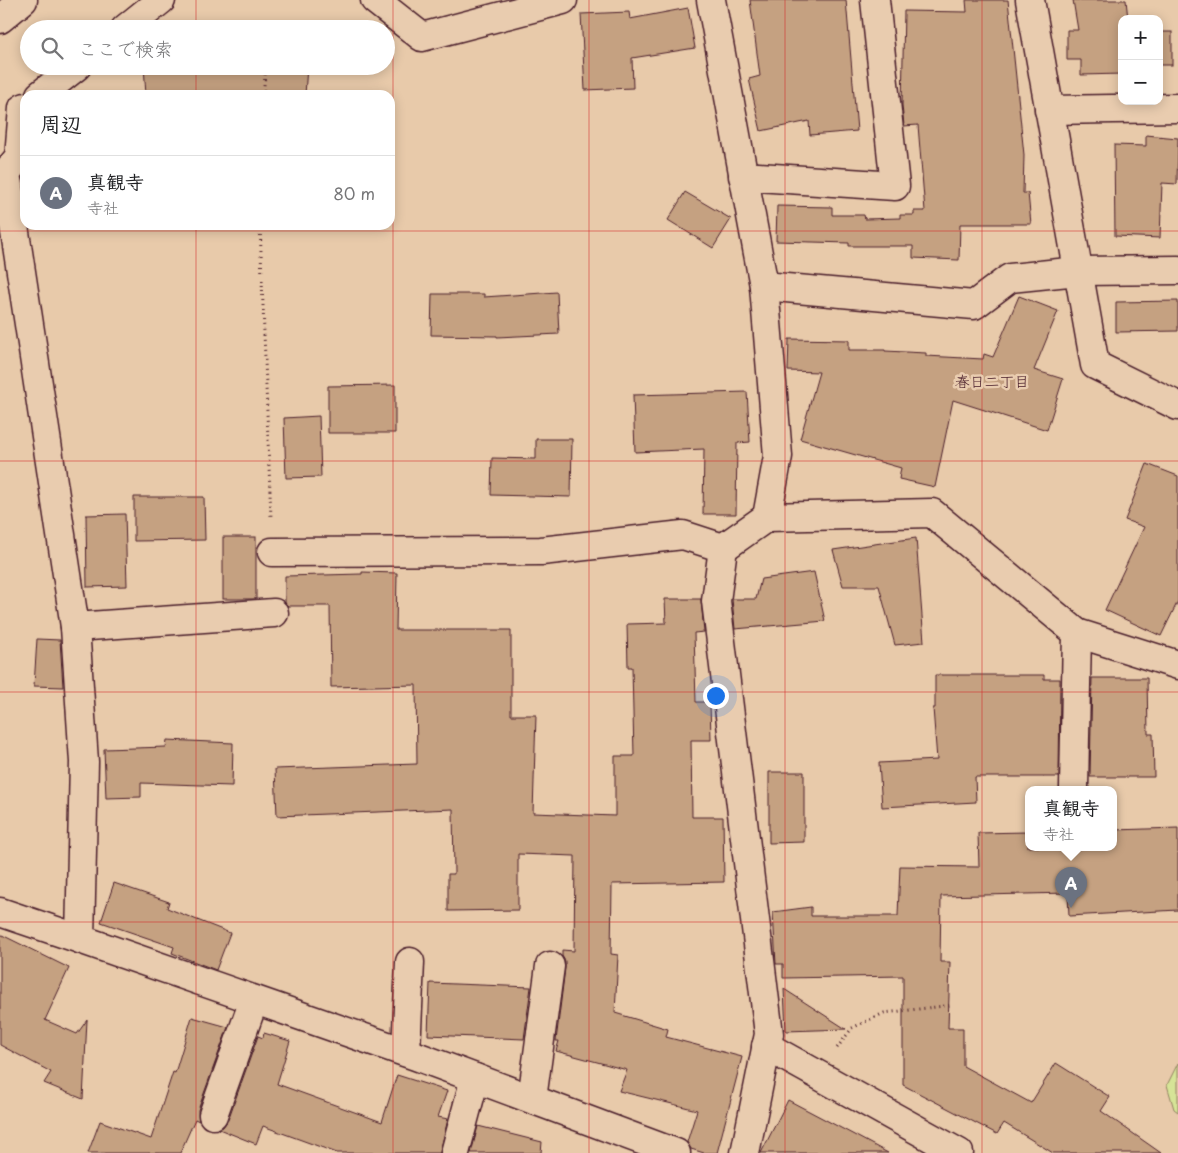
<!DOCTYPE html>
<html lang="ja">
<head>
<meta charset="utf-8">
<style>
  :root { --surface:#fff; --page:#f2f2f2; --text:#202124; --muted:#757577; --line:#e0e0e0; --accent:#111827 }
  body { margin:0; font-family:"Playpen Sans","Klee One",sans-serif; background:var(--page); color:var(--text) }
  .controls { position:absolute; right:15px; top:15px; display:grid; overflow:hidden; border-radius:10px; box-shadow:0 2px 12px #0003 }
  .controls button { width:45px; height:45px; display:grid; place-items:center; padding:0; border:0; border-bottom:1px solid var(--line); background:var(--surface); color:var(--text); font:25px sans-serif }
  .you { position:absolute; left:715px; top:695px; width:18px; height:18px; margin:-12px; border:4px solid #fff; border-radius:50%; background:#1a73e8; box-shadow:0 0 0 8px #1a73e833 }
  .badge { display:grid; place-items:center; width:32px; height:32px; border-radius:50%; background:var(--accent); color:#fff; font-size:16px; font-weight:700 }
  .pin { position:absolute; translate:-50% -41px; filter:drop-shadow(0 1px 2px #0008) }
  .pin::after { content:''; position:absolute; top:26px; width:18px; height:15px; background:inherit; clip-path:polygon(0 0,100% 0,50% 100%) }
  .popup { position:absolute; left:1025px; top:786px; width:92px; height:65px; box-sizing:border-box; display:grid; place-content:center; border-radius:10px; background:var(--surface); filter:drop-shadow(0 1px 4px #0005); font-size:16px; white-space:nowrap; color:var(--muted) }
  .popup b { font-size:19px; color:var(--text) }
  .popup::after { content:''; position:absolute; left:50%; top:100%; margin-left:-10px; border:10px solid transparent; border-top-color:var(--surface) }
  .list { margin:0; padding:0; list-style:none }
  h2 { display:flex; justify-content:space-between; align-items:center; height:65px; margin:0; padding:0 20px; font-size:21px }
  h2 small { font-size:16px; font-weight:400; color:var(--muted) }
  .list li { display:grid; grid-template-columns:32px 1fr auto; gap:15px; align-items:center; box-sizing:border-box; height:75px; padding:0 20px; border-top:1px solid var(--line) }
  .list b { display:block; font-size:19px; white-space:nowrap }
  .list p { margin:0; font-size:16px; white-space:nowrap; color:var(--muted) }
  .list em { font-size:16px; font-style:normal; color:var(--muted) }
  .icon { flex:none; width:28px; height:28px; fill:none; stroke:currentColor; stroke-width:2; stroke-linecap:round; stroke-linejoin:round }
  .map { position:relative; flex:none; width:1178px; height:1153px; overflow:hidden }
  .search { position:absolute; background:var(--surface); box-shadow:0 2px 12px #0003; left:20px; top:20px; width:375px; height:55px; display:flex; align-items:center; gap:12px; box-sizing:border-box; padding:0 18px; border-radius:28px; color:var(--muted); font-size:19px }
  .panel { position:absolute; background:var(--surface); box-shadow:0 2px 12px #0003; left:20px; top:90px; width:375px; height:140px; border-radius:15px }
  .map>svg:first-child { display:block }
  .green { fill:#d6e497; stroke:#908261 }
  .building { fill:#c5a181; stroke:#4a1f2b }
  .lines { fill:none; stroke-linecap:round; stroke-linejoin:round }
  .minor-casing { stroke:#4a1f2b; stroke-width:31 }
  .major-casing { stroke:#4a1f2b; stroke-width:31 }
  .path { stroke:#4a1f2b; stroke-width:3; stroke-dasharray:1 4; stroke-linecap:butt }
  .minor { stroke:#e9ccaf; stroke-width:28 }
  .major { stroke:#e9ccaf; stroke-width:28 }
  .grid { fill:none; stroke:#d62828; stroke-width:1; stroke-opacity:0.55 }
  .labels { text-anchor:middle; stroke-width:5; stroke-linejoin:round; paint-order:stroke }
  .neighbourhood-label { font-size:15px; fill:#4a1f2b; stroke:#e9ccaf }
</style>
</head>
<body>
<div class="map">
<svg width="1178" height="1153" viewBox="0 0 1178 1153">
  <rect width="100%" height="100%" fill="#e8caaa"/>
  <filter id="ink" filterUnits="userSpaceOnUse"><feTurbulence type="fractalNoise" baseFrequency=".02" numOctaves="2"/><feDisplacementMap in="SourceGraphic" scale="10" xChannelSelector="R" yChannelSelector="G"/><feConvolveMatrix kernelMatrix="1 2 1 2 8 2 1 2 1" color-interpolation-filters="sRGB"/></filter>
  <g filter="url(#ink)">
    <!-- green -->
    <polygon class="green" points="1178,1063 1178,1112 1174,1109 1167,1085"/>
    <!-- building -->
    <g class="building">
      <polygon points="750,0 846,0 857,131 810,135 809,121 761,131 749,79 760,76"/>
      <polygon points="966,0 1008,0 1024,155 1023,193 1028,193 1031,224 960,224 959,260 913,258 913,246 849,246 849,243 776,241 777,206 832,207 832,215 864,215 865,219 900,218 900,215 914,215 914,211 925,211 918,125 904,126 902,105 904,11 967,12"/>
      <polygon points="1073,0 1126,0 1128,19 1122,19 1122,74 1081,75 1081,60 1067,60 1067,30 1078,30"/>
      <polygon points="688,8 695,48 632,58 633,88 585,90 581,14 629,12 630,19"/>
      <rect x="1159" y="32" width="13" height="33"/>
      <polygon points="144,66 307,66 305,95 146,95"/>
      <polygon points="1146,135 1178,138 1177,184 1162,183 1160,238 1115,236 1114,145 1146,146"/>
      <polygon points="685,192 731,219 713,248 668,220"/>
      <polygon points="557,292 559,334 497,337 497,336 431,335 432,294 484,294 484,297"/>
      <polygon points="1019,296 1058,311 1034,370 1063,379 1047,430 953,400 935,487 899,479 901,468 800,439 819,372 788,371 789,339 849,340 849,350 885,350 885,351 926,353 926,356 983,359 984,354 993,357"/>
      <polygon points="1178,301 1178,331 1116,332 1116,302"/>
      <polygon points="395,385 395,433 328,433 328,386"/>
      <polygon points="747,392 750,442 737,443 736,514 703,514 704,449 635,452 633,395"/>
      <polygon points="319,416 321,477 286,478 284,418"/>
      <polygon points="536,439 572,439 571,497 491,495 492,458 536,459"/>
      <polygon points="1147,464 1178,476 1178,601 1161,636 1105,610 1144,527 1125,520"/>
      <polygon points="134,497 204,497 205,540 134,541"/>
      <polygon points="125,514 127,586 87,587 86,515"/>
      <rect x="223" y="537" width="33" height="62"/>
      <polygon points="916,538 924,642 895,645 879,586 843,586 833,550"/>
      <polygon points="362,572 397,573 396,630 511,630 511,715 536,715 533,813 615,816 615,756 634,756 632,667 628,667 627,624 666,623 665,599 701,599 704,632 694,633 696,702 710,702 711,740 691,740 692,817 723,817 724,882 612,884 611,954 618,955 615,1013 668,1029 666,1037 742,1057 717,1153 704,1153 691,1149 687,1142 697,1110 619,1091 627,1070 556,1051 559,1041 556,1041 565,968 565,961 562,956 562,950 574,951 575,856 518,854 518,910 448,911 448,874 454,874 453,809 277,816 275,769 417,764 416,685 331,687 330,606 288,606 285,603 285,576 362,574"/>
      <polygon points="814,572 825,621 735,629 732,599 756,599 761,579"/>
      <polygon points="37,639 60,640 63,687 34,686"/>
      <polygon points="935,675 1044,675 1044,679 1060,679 1059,777 975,777 976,802 882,807 879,763 937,760 933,708 935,708"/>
      <polygon points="1092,678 1147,678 1148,734 1153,734 1154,777 1090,777"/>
      <polygon points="167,740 233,743 232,786 141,783 141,797 106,798 104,749 166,747"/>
      <polygon points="769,772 804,772 804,842 769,843"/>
      <polygon points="1178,828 1178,910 1069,916 1068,893 941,896 940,962 950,962 948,1028 963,1028 963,1066 1031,1103 1056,1063 1110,1097 1101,1111 1161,1153 1053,1153 1004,1123 997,1134 903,1085 903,976 783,978 783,964 776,964 773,912 811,907 811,916 898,916 900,866 979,867 978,833 1028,832 1028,847 1114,847 1114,830"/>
      <polygon points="114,883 169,902 167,908 230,933 216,970 172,953 174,947 101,922"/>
      <polygon points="0,934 69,968 45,1020 77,1034 87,1020 83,1099 44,1083 51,1072 0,1045"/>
      <polygon points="430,983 531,987 524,1039 428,1035"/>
      <polygon points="784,989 846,1029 786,1031"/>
      <polygon points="192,1017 228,1027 198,1110 199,1121 195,1119 180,1153 88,1153 100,1121 151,1139 173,1072 175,1073"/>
      <polygon points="264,1033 290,1041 277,1084 382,1122 397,1075 447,1091 438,1117 448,1119 440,1153 337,1153 263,1126 256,1144 219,1129 223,1127 228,1120 258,1036 263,1038"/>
      <polygon points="788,1100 824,1119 888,1153 761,1153"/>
      <polygon points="478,1126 542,1142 541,1153 471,1153"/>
    </g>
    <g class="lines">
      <defs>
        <g id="minor">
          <polyline points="375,0 422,37 563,0"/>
          <polyline points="711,0 764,286 974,305 1010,278 1078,271 1178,270"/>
          <polyline points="1030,0 1095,365 1178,406"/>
          <polyline points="125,29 161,0"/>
          <polyline points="40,95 77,66"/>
          <polyline points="25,107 23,108 19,157 6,173 75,627 84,762 80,939 416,1056 676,1153"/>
          <polyline points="1049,110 1178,108"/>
          <polyline points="743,176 895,186 875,0"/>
          <polyline points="764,286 778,456 767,517 932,513 1077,633 1178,665"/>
          <polyline points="723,548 716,601 769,1034 745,1153"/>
          <polyline points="272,552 541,551 683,535 723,548 767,517"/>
          <polyline points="75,627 274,613"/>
          <polyline points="1074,788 1077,633"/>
          <polyline points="0,912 80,939"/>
          <polyline points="766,1046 959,1153"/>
          <polyline points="406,1052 410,962"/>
          <polyline points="532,1099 550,966"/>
          <polyline points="213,1115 254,1000"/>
          <polyline points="455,1153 475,1078"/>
        </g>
        <polyline id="major" points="0,19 23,0"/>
      </defs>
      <!-- minor casing -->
      <use href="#minor" class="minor-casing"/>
      <!-- major casing -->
      <use href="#major" class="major-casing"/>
      <!-- path -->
      <g class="path">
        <polyline points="263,95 266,66"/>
        <polyline points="260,225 271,519"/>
        <polyline points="837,1048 852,1028 884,1013 953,1005"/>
      </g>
      <!-- minor -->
      <use href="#minor" class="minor"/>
      <!-- major -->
      <use href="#major" class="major"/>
    </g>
  </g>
  <!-- grid -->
  <path class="grid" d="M196 0V29M393 0V1153M589 0V1153M785 0V1153M982 0V1153M196 66V95M196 225V1153M0 231H1178M0 461H1178M0 692H1178M0 922H1178"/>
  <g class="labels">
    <!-- neighbourhood labels -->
    <g class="neighbourhood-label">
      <text x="992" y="387">春日二丁目</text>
    </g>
  </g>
</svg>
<div class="controls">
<button>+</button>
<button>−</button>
</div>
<div class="you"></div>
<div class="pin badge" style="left:1071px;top:908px;background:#6b7280">A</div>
<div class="popup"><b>真観寺</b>寺社</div>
<div class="search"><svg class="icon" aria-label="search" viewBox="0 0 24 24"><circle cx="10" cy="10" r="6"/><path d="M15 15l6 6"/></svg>ここで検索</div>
<section class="panel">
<h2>周辺<small></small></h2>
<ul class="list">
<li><span class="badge" style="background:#6b7280">A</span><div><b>真観寺</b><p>寺社</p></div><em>80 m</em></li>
</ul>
</section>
</div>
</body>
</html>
